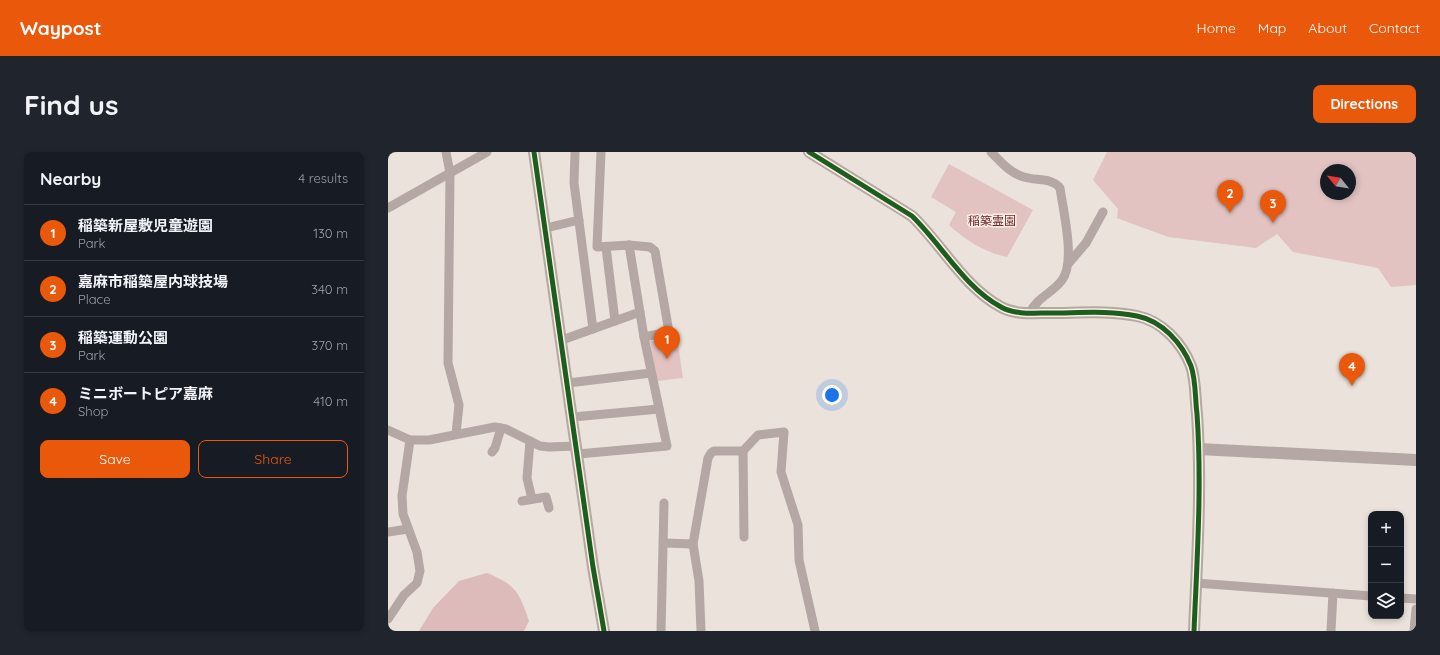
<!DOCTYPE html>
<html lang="en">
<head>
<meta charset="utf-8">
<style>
  :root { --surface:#171b24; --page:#20242c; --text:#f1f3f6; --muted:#9ea1a6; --line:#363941; --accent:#ea580c }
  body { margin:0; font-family:Quicksand,"Noto Sans JP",sans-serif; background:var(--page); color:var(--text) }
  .controls { position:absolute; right:12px; bottom:12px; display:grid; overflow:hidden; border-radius:8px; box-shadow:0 2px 6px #0003 }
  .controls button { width:36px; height:36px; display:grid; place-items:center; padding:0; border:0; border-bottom:1px solid var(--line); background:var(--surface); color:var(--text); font:20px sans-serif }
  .compass { position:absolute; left:932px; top:12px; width:36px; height:36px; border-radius:50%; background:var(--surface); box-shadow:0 2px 6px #0003; rotate:300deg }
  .you { position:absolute; left:444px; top:243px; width:14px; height:14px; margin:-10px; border:3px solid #fff; border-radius:50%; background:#1a73e8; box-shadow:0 0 0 6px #1a73e833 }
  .badge { display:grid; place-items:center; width:26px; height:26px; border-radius:50%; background:var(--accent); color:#fff; font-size:13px; font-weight:700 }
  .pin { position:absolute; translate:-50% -33px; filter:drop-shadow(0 1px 2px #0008) }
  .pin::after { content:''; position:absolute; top:21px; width:14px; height:12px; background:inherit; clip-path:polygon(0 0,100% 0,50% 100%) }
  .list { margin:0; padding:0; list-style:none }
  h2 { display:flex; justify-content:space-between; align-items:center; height:52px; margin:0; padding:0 16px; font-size:17px }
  h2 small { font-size:13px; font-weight:400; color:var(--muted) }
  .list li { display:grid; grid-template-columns:26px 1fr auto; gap:12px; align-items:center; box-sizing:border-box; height:56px; padding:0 16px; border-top:1px solid var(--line) }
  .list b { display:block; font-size:15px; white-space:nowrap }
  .list p { margin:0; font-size:13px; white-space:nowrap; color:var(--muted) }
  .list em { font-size:13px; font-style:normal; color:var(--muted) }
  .actions { display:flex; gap:8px; padding:12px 16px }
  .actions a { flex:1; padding:9px 0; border:1px solid var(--accent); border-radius:8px; text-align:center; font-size:14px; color:var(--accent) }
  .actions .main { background:var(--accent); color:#fff }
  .icon { flex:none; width:22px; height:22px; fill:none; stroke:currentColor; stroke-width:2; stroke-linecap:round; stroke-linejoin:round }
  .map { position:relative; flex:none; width:1028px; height:479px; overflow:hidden; border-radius:8px }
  header { display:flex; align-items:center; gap:24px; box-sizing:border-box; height:56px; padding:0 20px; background:var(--accent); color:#fff }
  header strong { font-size:19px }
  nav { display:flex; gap:22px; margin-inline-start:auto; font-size:14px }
  .intro { display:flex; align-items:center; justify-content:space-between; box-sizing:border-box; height:96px; padding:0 24px }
  h1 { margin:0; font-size:28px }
  .button { padding:10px 18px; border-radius:8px; background:var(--accent); color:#fff; font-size:14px; font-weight:700 }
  main { display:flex; gap:24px; padding:0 24px }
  aside { flex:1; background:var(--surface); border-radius:8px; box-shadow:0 2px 6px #0003 }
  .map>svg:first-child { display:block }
  .green { fill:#e2c3c2; fill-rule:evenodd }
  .forest { fill:#dbb }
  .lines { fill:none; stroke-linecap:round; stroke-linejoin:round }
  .minor { stroke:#b5a7a3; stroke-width:9 }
  .tertiary { stroke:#b5a7a3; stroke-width:12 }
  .cycleway-casing { stroke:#fdeee2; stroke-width:8 }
  .cycleway { stroke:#1b5e20; stroke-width:5 }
  .labels { text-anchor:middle; stroke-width:3; stroke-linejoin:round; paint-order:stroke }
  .park-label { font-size:12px; fill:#6d2a35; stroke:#fdeee2 }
</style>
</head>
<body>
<header>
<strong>Waypost</strong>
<nav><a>Home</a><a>Map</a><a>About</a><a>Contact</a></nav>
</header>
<div class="intro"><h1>Find us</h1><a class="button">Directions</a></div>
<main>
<aside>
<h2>Nearby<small>4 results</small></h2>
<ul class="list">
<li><span class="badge">1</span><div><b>稲築新屋敷児童遊園</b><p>Park</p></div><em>130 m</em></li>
<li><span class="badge">2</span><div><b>嘉麻市稲築屋内球技場</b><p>Place</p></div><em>340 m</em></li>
<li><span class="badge">3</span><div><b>稲築運動公園</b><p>Park</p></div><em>370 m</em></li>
<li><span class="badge">4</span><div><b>ミニボートピア嘉麻</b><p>Shop</p></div><em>410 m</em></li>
</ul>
<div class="actions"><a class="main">Save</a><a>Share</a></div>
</aside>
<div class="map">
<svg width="1028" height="479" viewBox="0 0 1028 479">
  <rect width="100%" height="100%" fill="#eae2db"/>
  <!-- green -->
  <g class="green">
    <path d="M719 0H1028V133L1003 135 990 116 905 100 889 82 868 96 780 85 729 66 730 57 705 28ZM938 18H962V42H938Z"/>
    <path d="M561 12 645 58 619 105C596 100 577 88 561 73L568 60 543 45Z"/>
    <polygon points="289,185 295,226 269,229 262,189"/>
  </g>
  <!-- forest -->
  <path class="forest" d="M99 421C128 433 131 440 141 469L136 479H31L45 456 71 429Z"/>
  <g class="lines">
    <!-- minor -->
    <g class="minor">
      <polyline points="58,0 62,21 60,211 71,253 68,282"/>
      <polyline points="187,0 186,31 205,177"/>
      <path d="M603 0C613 10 622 21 636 25 649 29 663 25 672 36 675 58 688 110 674 128 665 141 649 145 642 161"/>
      <polyline points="0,56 99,0"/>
      <polyline points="158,76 191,68"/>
      <polyline points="241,93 262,95 267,99 281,180 256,185"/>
      <polyline points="218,95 227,169"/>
      <polyline points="680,112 698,91 715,60"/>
      <polyline points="174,188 252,160"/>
      <polyline points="180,231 263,221"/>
      <polyline points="185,265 271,257"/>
      <polyline points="0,278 22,288 41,288 107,275 118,277 152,294 161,295 189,294"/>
      <polyline points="142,289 139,326 144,347"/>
      <polyline points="355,299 356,385"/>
      <polyline points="104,300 107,296 113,276"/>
      <polyline points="190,302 279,294 256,185 241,93 209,95 213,0"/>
      <polyline points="134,349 158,345 161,356"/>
      <polyline points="0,380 20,377"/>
      <polyline points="276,391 305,392"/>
      <polyline points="808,431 983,444"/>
      <polyline points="1013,446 1028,447"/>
      <polyline points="0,467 16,443 29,431 32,419 29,400 15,362 14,344 22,288"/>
      <polyline points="273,479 276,351"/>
      <polyline points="313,479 311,429 305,392 320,306 323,301 326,299 355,299 370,283 396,280 393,320 410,373 411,408 427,479"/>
      <polyline points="943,479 945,441"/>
      <polyline points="1026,479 1028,457"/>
    </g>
    <!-- tertiary -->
    <g class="tertiary">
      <polyline points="146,0 205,415 216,479"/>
      <path d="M421 0 524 64C554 93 576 135 613 155 627 163 646 161 661 161 690 161 721 158 749 164 774 169 794 191 803 214 808 228 807 247 809 262 814 334 809 407 806 479"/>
      <polyline points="811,297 1028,308"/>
    </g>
    <defs>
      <g id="cycleway">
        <polyline points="146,0 205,415 216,479"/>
        <path d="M421 0 524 64C554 93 576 135 613 155 627 163 646 161 661 161 690 161 721 158 749 164 774 169 794 191 803 214 808 228 807 247 809 262 814 334 809 407 806 479"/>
      </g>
    </defs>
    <!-- cycleway casing -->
    <use href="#cycleway" class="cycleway-casing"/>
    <!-- cycleway -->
    <use href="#cycleway" class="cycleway"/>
  </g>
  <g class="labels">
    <!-- park labels -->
    <g class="park-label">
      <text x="604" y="73">稲築霊園</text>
    </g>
  </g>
</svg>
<div class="controls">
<button>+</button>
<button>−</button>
<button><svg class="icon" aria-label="layers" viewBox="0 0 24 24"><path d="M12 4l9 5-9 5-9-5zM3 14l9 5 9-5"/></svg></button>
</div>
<svg class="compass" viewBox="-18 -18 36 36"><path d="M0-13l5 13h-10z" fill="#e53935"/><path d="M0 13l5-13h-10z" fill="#9ea1a6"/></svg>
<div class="you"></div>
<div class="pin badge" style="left:279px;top:207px">1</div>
<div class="pin badge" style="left:842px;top:61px">2</div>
<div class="pin badge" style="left:885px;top:71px">3</div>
<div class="pin badge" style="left:964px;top:234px">4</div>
</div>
</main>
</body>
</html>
